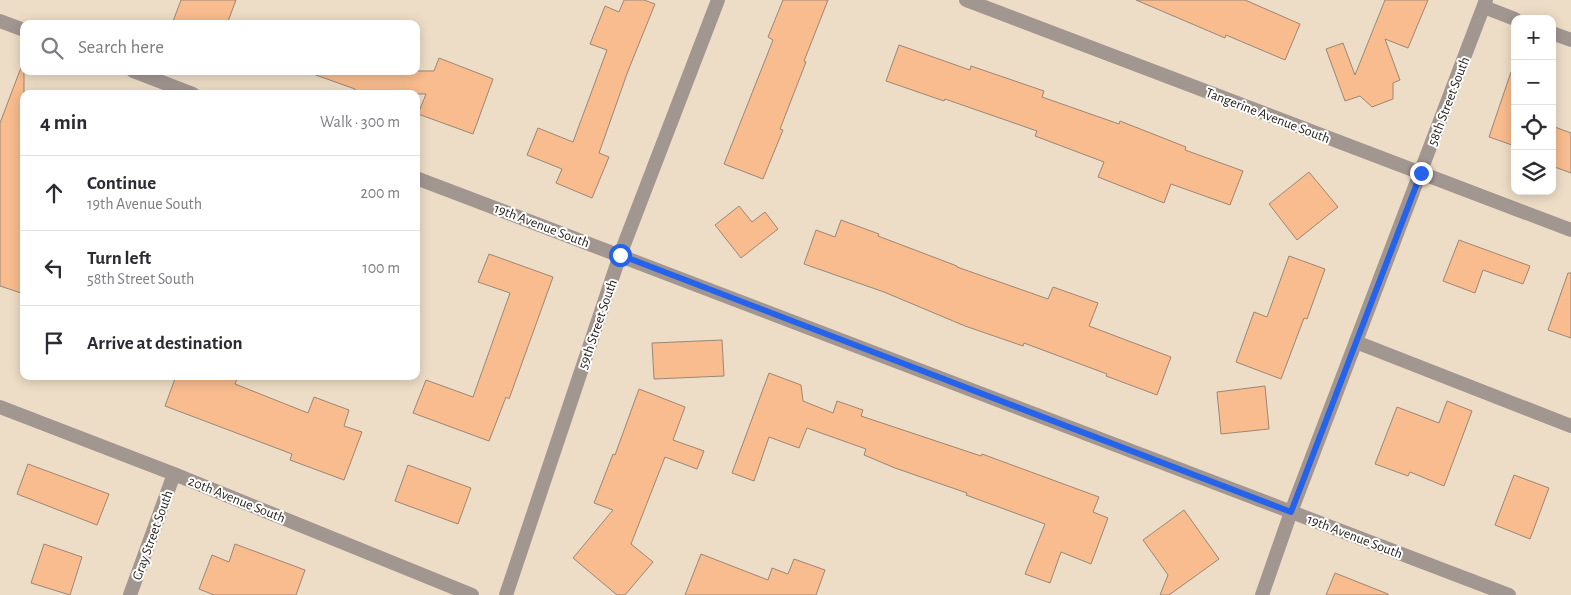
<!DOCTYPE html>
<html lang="en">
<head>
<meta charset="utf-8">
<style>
  :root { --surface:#fff; --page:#f7f7f7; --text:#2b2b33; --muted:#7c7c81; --line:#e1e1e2 }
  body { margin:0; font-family:"Alegreya Sans",sans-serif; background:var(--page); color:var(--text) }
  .controls { position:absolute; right:15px; top:15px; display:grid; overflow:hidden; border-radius:10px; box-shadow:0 2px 12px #0003 }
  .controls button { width:45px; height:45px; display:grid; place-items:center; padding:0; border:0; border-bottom:1px solid var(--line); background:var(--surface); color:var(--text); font:25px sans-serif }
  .stop { position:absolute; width:15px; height:15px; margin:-11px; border:4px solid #2563eb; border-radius:50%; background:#fff }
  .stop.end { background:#2563eb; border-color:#fff; box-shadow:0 1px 5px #0008 }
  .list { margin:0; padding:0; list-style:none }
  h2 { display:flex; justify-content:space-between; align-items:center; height:65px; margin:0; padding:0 20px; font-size:21px }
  h2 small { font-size:16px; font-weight:400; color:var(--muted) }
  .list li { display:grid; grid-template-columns:32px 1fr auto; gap:15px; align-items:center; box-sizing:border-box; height:75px; padding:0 20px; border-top:1px solid var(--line) }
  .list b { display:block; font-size:19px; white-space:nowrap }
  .list p { margin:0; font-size:16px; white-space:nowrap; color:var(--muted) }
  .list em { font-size:16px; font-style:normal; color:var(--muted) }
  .icon { flex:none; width:28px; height:28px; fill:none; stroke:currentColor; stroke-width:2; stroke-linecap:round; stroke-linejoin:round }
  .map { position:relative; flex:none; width:1571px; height:595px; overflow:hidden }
  .search { position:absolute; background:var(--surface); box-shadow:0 2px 12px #0003; left:20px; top:20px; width:400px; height:55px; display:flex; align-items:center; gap:12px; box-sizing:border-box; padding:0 18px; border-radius:10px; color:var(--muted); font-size:19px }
  .panel { position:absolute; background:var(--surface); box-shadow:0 2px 12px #0003; left:20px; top:90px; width:400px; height:290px; border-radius:10px }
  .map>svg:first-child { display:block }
  .building { fill:#f8bc8e; stroke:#9c8676 }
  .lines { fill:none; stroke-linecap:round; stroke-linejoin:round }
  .service { stroke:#a29691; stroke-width:14 }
  .minor { stroke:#a29691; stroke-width:14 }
  .tertiary { stroke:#a29691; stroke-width:14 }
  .route { stroke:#2563eb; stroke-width:6 }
  .labels { text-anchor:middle; stroke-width:4; stroke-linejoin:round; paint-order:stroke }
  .street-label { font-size:14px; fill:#221c14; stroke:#fff }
</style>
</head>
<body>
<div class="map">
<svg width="1571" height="595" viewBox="0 0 1571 595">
  <rect width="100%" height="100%" fill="#eeddc6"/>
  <!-- building -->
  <g class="building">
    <polygon points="181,0 236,0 227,24 172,24"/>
    <polygon points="624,0 644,0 655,4 628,71 599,153 609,157 592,198 556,183 562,169 527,155 538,128 573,142 607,50 590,44 605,6 619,12"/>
    <polygon points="783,0 828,0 804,61 806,62 780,129 783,130 763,179 724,164 773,40 768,37"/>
    <polygon points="1136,0 1245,0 1300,24 1285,60 1226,35 1225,38"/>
    <polygon points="1385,0 1428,0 1408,48 1385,39 1400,80 1393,83 1393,99 1372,107 1360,96 1345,101 1326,49 1343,43 1355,75"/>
    <polygon points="899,45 970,70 971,66 1044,91 1042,97 1119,124 1120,121 1186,147 1185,150 1243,171 1230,205 1171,184 1164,203 1098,177 1104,162 1035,136 1037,131 945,99 944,101 886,81"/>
    <polygon points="439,58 493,79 473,134 418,114 426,94 353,94 355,89 313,74 313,71 434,71"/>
    <polygon points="22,65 24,65 24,294 0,286 0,123"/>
    <polygon points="1511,72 1515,72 1515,146 1489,137"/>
    <polygon points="1552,126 1571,133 1571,173 1552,166"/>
    <polygon points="1309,172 1338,207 1297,240 1269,204"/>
    <polygon points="739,206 752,222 765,212 778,229 741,258 715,225"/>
    <polygon points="841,220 879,234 878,236 957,266 957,267 1048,299 1053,287 1098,303 1089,326 1171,357 1157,395 1106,376 1107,374 1024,343 1023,346 965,326 884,292 804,264 816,230 835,237"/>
    <polygon points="1459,240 1530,266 1523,284 1483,270 1475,293 1443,281"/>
    <polygon points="489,254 553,277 509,399 506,397 489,441 413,413 426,380 473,397 510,293 478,282"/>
    <polygon points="1289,256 1325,269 1307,319 1304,318 1281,379 1236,362 1254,312 1267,317"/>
    <polygon points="1568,273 1571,273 1571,338 1548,330"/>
    <polygon points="722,340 724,376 654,379 652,343"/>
    <polygon points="769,373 801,385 803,401 833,413 837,401 863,410 861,416 981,456 982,454 1099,497 1093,512 1108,518 1091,564 1061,552 1050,583 1025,574 1045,524 966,495 967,493 895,468 864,455 866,449 807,428 799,448 769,437 754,481 732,473"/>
    <polygon points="176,376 238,376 235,384 308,413 314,397 349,410 344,426 362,432 344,480 290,460 292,454 165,406"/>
    <polygon points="1265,386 1269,429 1221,434 1217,392"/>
    <polygon points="639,389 685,407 673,440 704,451 697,469 665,457 631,544 653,562 625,595 617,595 573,558 613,510 594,503 613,454 615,455"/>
    <polygon points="1447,401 1472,411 1444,486 1410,472 1408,476 1375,464 1397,407 1439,423"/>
    <polygon points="28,464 109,494 97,525 17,494"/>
    <polygon points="408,465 471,488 458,524 395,501"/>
    <polygon points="1514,475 1549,488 1530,539 1495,525"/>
    <polygon points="1184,510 1219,559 1169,595 1160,595 1168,575 1143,540"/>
    <polygon points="44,544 82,557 70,595 31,583"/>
    <polygon points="235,544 305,570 296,595 214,595 199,589 212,555 229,562"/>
    <polygon points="701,554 768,580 772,568 788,574 794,559 825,570 816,595 685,595"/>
    <polygon points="1335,573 1388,594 1388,595 1326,595"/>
  </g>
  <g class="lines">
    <!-- service -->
    <g class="service">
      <polyline points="1484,7 1515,19"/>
      <polyline points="1552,33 1571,40"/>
      <polyline points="1356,342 1571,426"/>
    </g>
    <!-- minor -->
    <g class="minor">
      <polyline points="966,0 1571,230"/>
      <polyline points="0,21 24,30"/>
      <polyline points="133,71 193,94"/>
      <polyline points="416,178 1509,595"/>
      <polyline points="0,407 174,474 472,595"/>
      <polyline points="130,595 174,474"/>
      <polyline points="506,595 620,255 718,0"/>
    </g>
    <!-- tertiary -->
    <polyline class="tertiary" points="1262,595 1291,512 1486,0"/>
  </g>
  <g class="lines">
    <!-- route -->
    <polyline class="route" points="620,255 1291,512 1421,173"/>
  </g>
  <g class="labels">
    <!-- street labels -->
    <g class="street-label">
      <text transform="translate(1448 101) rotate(-69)" y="5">58th Street South</text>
      <text transform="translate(1268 115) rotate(21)" y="5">Tangerine Avenue South</text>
      <text transform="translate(542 225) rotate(21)" y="5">19th Avenue South</text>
      <text transform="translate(597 324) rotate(-71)" y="5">59th Street South</text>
      <text transform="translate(237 499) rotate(22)" y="5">20th Avenue South</text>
      <text transform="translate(152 535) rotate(-70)" y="5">Gray Street South</text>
      <text transform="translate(1355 536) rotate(21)" y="5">19th Avenue South</text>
    </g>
  </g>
</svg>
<div class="controls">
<button>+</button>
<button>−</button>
<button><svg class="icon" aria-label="locate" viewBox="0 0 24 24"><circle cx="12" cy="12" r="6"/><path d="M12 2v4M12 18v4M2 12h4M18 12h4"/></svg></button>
<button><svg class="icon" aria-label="layers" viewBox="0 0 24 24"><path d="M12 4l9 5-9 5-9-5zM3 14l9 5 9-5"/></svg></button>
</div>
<div class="stop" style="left:620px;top:255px"></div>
<div class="stop end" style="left:1421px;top:173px"></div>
<div class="search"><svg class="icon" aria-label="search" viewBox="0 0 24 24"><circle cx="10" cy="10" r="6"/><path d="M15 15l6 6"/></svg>Search here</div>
<section class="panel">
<h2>4 min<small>Walk · 300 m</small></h2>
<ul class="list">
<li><svg class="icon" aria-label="ahead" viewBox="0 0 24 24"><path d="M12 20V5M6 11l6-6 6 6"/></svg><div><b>Continue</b><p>19th Avenue South</p></div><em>200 m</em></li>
<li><svg class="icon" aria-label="left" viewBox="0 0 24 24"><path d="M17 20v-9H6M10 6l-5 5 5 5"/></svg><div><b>Turn left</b><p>58th Street South</p></div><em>100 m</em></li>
<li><svg class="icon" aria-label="arrive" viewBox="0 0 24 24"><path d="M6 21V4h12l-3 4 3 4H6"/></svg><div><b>Arrive at destination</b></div></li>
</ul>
</section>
</div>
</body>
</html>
